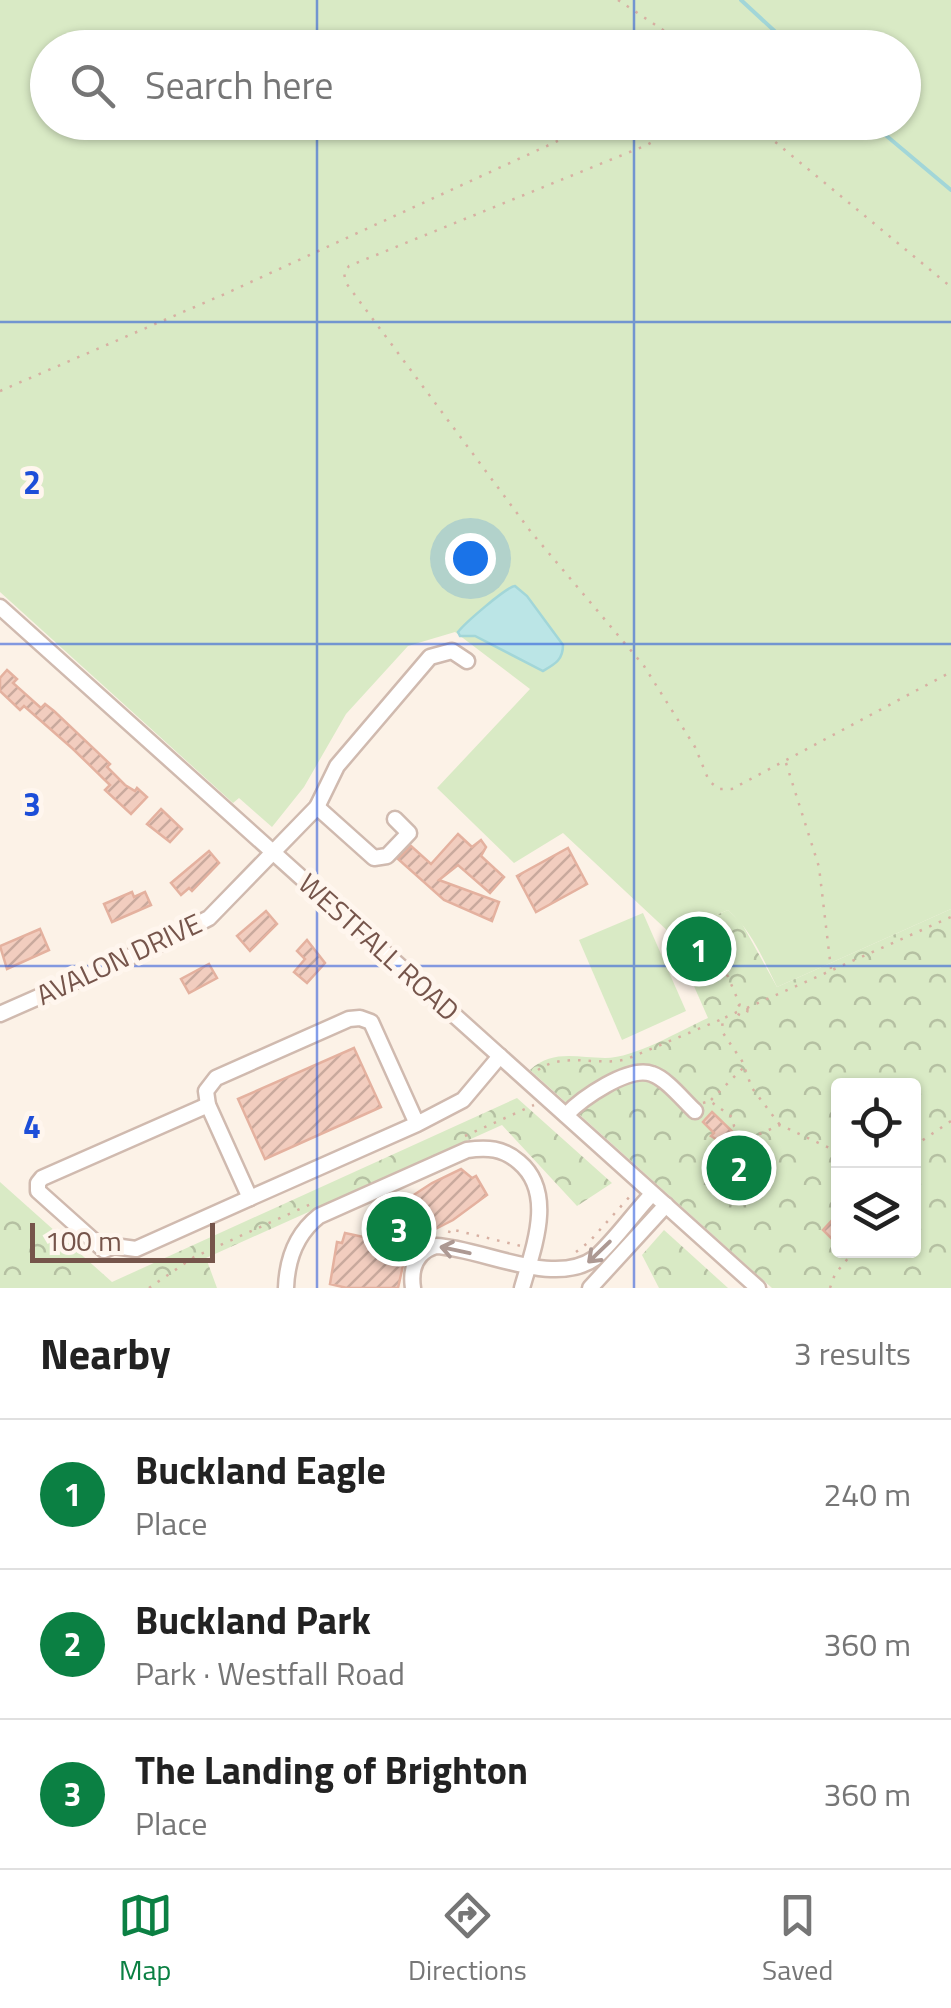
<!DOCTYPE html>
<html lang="en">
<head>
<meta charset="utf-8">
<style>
  :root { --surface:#fff; --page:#f6f6f6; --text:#222; --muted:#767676; --line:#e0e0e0; --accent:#0b8043 }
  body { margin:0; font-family:"Titillium Web",sans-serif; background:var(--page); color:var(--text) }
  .controls { position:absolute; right:30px; bottom:30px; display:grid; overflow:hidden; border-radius:10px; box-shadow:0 2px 8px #0004 }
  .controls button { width:90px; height:90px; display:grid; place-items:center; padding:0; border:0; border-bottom:2px solid var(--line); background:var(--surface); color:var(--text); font:50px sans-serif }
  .scale { position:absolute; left:30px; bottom:25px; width:185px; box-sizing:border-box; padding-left:10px; border:5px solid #76554b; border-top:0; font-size:28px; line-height:35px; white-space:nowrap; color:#76554b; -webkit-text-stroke:8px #fff6ee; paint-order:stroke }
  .you { position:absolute; left:470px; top:558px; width:35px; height:35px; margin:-25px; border:8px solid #fff; border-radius:50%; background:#1a73e8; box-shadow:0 0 0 15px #1a73e833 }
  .badge { display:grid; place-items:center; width:65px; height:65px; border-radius:50%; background:var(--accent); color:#fff; font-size:32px; font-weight:700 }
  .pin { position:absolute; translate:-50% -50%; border:5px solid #fff; box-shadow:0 2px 10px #0006 }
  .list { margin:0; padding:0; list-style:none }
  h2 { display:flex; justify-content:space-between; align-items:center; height:130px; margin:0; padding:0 40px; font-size:42px }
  h2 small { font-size:32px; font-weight:400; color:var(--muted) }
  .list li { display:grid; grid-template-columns:65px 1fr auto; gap:30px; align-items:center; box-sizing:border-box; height:150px; padding:0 40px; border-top:2px solid var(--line) }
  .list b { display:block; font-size:38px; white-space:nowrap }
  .list p { margin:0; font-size:32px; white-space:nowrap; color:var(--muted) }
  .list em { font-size:32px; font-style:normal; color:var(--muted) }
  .icon { flex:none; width:55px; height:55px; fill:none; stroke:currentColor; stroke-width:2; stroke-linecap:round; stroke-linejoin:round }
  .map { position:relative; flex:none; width:951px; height:1288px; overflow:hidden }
  .search { position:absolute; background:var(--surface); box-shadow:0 2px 8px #0004; left:30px; right:30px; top:30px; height:110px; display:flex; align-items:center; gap:25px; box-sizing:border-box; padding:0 35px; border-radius:55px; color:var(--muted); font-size:38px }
  .sheet { height:580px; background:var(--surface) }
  nav { display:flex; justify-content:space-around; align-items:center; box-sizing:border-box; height:140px; border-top:2px solid var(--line); background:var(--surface); font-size:28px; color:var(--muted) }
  nav a { display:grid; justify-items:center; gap:5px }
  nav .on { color:var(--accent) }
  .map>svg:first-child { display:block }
  .green { fill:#d9eac5; fill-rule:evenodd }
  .forest { fill:url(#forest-crowns); fill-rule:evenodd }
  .water { fill:#bbe5e6; stroke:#a2d6d8; stroke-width:2.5 }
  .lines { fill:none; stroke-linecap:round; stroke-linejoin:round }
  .stream { stroke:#a2d6d8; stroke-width:4 }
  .building { fill:url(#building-hatch); stroke:#e4b19f; stroke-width:2.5 }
  .minor-casing { stroke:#d0baaf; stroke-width:19 }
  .path { stroke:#d7b0a2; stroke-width:2.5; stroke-dasharray:2.5 8; stroke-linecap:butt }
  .minor { stroke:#fff; stroke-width:14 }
  .oneway { stroke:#ad9993 }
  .grid { fill:none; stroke:#1d4ed8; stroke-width:2.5; stroke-opacity:0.55 }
  .labels { text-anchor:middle; stroke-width:10; stroke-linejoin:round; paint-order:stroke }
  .street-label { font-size:28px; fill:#76554b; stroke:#fff6ee }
  .grid-label { font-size:32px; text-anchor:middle; font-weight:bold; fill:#1d4ed8; stroke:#fff6ee; stroke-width:10; stroke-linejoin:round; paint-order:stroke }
</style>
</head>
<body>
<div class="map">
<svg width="951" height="1288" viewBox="0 0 951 1288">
  <defs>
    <pattern id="forest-crowns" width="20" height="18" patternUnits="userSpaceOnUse" patternTransform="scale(2.5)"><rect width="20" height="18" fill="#d9eac5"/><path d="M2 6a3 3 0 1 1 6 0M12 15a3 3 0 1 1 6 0" fill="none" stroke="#b5c0a2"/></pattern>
    <pattern id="building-hatch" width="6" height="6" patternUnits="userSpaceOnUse" patternTransform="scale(2.5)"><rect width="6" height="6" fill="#f2cdbf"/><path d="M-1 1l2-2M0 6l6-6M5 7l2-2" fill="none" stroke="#c9a99d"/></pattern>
  </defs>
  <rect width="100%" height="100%" fill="#fcf2e7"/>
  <!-- green -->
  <g class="green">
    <path d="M0 0H951V909L777 987C763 959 752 931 728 910L671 934 563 833 514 863 437 788 530 689 455 632 408 646 346 714 304 787 272 827 239 798 233 803 0 592ZM48 48H904V122H48Z"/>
    <polygon points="643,913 686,1011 622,1040 579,940"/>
  </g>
  <!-- forest -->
  <g class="forest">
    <path d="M951 909V1288H772L530 1070C553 1049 577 1058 605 1058 635 1058 679 1031 708 1018L671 934 728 910 741 922 777 987ZM838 1086H914V1250H838Z"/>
    <polygon points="517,1098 612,1183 577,1206 502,1125 206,1258 217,1288 0,1288 0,1182 112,1282"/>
    <polygon points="664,1230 728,1288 659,1288 642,1255"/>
  </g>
  <!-- water -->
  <path class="water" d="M515 586 527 596 563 645C563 660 555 664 543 671L475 636H460L458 632C464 624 506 587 515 586Z"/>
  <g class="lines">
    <!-- stream -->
    <g class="stream">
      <polyline points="741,0 793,48"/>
      <polyline points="870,122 951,190"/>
    </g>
  </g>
  <!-- building -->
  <g class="building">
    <polygon points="7,670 17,679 13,683 41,708 45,704 54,711 110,764 107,767 125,785 135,791 137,788 147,797 131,814 105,790 110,785 73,749 24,706 20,710 0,691 0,678"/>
    <polygon points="161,809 182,829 170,842 147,824"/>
    <polygon points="458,834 472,847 481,840 486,847 481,856 504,877 490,893 458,865 439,880 499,902 492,921 444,900 398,859 411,846 431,864"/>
    <polygon points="568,848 587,884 536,912 517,876"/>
    <polygon points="209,851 219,863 192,891 189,888 181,895 171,883"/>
    <polygon points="132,892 134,897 145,892 151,905 112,922 104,904"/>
    <polygon points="266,911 277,924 250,951 237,936"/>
    <polygon points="40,929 49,950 7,969 0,946"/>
    <polygon points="307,940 325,963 307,983 294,972 305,959 297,951"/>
    <polygon points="209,964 217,978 189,993 181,979"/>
    <polygon points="354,1048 381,1107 265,1159 238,1099"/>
    <polygon points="712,1112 739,1138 730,1148 711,1136 714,1133 703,1122"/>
    <polygon points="461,1169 472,1178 476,1176 487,1195 453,1220 408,1243 398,1288 347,1288 330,1284 337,1242 342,1243 345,1233 368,1238 370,1225 386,1213 432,1183"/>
    <polygon points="838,1214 838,1245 823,1230"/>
  </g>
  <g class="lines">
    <defs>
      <g id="minor">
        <polyline points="0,607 758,1288"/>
        <polyline points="317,807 374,858 387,856 409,833 395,819"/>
        <polyline points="0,1014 159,944 209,918 317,807 337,766 430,657 452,651 467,661"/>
        <polyline points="208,1105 42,1178 38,1183 38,1191 104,1250 114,1246 136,1249 250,1198"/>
        <path d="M566 1115C581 1099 629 1065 652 1074 667 1079 683 1100 695 1111"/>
        <polyline points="417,1124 250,1198 208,1105 206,1091 216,1078 349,1019 360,1018 371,1022 417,1124 463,1100 500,1056"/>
        <path d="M286 1288C287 1259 296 1234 319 1216L467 1150C487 1147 503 1148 519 1162 556 1193 533 1249 522 1288"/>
        <path d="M413 1288C410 1268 416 1252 436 1246 482 1248 554 1288 595 1258 616 1239 633 1214 652 1194"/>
        <polyline points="590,1288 666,1205"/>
      </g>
    </defs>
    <!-- minor casing -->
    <use href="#minor" class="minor-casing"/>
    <!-- path -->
    <g class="path">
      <polyline points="618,0 690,48"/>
      <polyline points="687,122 647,145 349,266 344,273 346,283 531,532 644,666 695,747 709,781 719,789 732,789 951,672"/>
      <polyline points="751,122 951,287"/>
      <polyline points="0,391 227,293 599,122"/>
      <polyline points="786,763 819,867 831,969"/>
      <polyline points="719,956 698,961 689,952 689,938 709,932 740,1005"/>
      <circle cx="742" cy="1010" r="5.5"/>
      <polyline points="747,1008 951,917"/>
      <polyline points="737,1012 722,1019 723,1033 742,1061 752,1088 780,1125"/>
      <path d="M538 1070C564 1051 598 1067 627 1059L722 1019"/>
      <polyline points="711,1100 744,1067"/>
      <polyline points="703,1103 710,1101 732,1117 734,1126 749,1141"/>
      <polyline points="465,1136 534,1105"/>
      <polyline points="914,1146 951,1121"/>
      <polyline points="736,1155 753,1137 780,1125 838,1152"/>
      <polyline points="832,1201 838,1190"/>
      <polyline points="449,1233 450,1229 521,1246"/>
      <polyline points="576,1252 589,1242 632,1194"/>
      <polyline points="149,1288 194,1257 311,1204"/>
      <polyline points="830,1288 835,1274 855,1250"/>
    </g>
    <!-- minor -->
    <use href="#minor" class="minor"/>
  </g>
  <!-- one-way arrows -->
  <defs><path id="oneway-shaft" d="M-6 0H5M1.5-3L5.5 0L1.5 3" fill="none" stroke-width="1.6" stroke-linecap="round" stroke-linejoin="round" transform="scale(2.5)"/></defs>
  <g class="oneway">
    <use href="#oneway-shaft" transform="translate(455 1250) rotate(-168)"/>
    <use href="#oneway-shaft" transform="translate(599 1252) rotate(136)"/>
  </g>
  <!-- grid -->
  <path class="grid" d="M317 0V48M634 0V48M317 122V1288M634 122V1288M0 322H951M0 644H951M0 966H951"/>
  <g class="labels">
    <!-- street labels -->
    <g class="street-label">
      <text transform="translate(379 947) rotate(42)" y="10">WESTFALL ROAD</text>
      <text transform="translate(119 959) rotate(-25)" y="10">AVALON DRIVE</text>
    </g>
  </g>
  <g class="grid-label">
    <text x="32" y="494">2</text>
    <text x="32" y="816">3</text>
    <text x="32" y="1138">4</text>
  </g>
</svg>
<div class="controls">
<button><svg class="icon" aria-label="locate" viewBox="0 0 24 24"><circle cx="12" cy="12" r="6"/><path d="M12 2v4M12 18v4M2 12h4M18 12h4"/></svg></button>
<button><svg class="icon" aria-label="layers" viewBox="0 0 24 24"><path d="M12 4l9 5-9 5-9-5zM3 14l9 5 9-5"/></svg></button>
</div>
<div class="scale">100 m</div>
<div class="you"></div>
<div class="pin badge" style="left:699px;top:949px">1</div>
<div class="pin badge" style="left:739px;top:1168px">2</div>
<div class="pin badge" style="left:399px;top:1229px">3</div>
<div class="search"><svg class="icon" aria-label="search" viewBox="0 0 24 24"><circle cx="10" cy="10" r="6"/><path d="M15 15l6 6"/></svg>Search here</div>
</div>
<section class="sheet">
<h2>Nearby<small>3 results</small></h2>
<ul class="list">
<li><span class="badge">1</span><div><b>Buckland Eagle</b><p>Place</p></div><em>240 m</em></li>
<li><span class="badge">2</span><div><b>Buckland Park</b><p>Park · Westfall Road</p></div><em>360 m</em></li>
<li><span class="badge">3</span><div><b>The Landing of Brighton</b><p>Place</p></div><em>360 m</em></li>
</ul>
</section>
<nav>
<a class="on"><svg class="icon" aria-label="map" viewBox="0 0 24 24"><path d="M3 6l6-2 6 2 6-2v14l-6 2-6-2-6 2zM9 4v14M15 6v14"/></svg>Map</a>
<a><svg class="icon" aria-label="directions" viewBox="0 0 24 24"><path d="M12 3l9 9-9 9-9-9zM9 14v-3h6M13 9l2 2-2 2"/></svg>Directions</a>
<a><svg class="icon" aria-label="saved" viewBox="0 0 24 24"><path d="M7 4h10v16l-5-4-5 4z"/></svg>Saved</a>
</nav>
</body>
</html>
